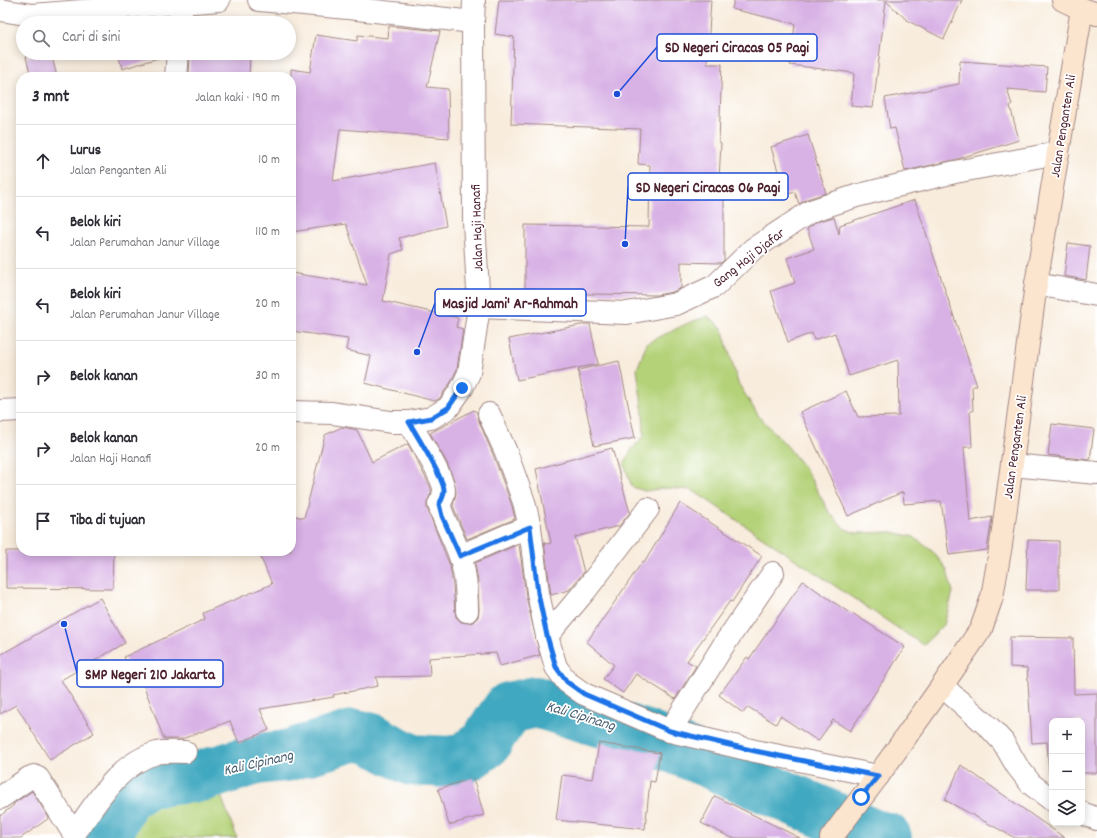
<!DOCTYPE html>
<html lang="id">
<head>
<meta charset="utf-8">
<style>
  :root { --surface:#fff; --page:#f7f7f7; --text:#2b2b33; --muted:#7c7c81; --line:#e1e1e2 }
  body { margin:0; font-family:Dekko,sans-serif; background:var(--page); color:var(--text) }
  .controls { position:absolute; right:12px; bottom:12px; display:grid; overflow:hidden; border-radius:8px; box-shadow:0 2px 10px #0003 }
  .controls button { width:36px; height:36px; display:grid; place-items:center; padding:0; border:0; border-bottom:1px solid var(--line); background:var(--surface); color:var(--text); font:20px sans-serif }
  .stop { position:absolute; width:12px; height:12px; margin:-9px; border:3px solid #1a73e8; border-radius:50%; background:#fff }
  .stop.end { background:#1a73e8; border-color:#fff; box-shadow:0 1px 4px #0008 }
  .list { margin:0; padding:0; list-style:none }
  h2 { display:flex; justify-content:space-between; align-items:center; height:52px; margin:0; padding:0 16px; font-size:17px }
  h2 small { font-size:13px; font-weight:400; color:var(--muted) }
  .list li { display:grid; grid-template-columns:26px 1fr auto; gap:12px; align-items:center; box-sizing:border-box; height:72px; padding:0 16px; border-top:1px solid var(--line) }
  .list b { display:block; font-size:15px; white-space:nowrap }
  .list p { margin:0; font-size:13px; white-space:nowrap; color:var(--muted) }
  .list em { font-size:13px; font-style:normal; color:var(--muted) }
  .icon { flex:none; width:22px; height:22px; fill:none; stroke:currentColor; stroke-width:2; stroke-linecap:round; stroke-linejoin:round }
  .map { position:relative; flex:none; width:1097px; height:838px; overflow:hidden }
  .search { position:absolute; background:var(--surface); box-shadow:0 2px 10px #0003; left:16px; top:16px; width:280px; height:44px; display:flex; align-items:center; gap:10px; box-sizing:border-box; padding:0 14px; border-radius:22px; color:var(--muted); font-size:15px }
  .panel { position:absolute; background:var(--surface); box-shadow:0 2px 10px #0003; left:16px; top:72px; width:280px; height:484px; border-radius:16px }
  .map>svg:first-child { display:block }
  .green { fill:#b4d278; stroke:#7f7852 }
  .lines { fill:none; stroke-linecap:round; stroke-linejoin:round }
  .river { stroke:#40a8c0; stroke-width:52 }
  .building { fill:#d8b1e5 }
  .street-casing { stroke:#a18684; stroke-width:24 }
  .secondary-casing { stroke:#a18684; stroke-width:24 }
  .street { stroke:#fff; stroke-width:22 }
  .secondary { stroke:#fbe5cf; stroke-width:22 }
  .route { stroke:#1a73e8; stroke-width:5 }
  .labels { text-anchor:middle; stroke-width:3.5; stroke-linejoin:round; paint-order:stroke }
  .street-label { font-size:14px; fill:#4a1f2b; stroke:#fff }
  .water-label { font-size:15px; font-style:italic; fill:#465d6e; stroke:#fff }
  .leader { fill:none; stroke:#1d4ed8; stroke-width:1.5 }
  .callout-dot { fill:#1d4ed8; stroke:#fff; stroke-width:1.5 }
  .callout { fill:#fff; stroke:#1d4ed8; stroke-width:1.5 }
  .callout-label { font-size:15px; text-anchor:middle; font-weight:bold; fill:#4a1f2b }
</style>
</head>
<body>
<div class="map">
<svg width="1097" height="838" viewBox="0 0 1097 838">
  <rect width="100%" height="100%" fill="#fff"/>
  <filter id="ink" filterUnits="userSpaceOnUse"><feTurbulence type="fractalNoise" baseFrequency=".025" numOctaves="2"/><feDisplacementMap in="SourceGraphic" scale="8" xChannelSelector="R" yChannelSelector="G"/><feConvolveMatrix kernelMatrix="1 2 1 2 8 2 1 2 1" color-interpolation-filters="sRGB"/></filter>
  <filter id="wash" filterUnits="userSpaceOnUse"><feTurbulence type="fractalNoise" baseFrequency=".012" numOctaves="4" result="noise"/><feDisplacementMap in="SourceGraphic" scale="16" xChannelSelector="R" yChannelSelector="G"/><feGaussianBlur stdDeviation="0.9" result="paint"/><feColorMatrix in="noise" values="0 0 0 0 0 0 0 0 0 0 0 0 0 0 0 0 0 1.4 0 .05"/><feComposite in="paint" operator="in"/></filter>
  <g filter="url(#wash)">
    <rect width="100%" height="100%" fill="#f8ecdc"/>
    <!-- green -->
    <g class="green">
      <polygon points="708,316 722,328 738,383 758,415 787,446 806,470 829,512 845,529 856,533 892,532 914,537 932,551 946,568 953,592 944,625 923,645 692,490 665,488 645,491 632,487 624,464 632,449 644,436 643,413 637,369 647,343 688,323"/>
      <polygon points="217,785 237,838 115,838 123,817 140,805 177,791"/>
    </g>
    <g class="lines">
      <!-- river -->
      <polyline class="river" points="105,838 124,797 148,782 202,776 257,759 286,756 356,735 372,739 390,749 412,760 452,762 466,757 486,743 492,732 509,708 536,702 641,734 713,764 871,834 886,838"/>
    </g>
    <g id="blocks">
      <!-- building -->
      <g class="building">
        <polygon points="499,0 711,0 707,64 722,64 719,142 721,143 719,179 724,179 724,260 721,263 681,262 681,288 672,292 657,295 525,293 525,225 649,227 650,165 638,164 640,129 511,124 514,37 495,34"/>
        <polygon points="734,0 962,0 944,39 908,21 886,1 873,108 851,106 854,73 790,65 795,24 732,9"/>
        <polygon points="162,17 164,23 118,23 129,20"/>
        <polygon points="389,26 440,31 427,87 448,89 449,138 340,129 333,181 435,163 446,226 399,238 403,250 391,254 383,301 458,318 456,327 463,329 457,369 451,382 439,399 434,401 365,383 371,356 346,350 348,339 291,331 291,273 367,285 346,224 291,232 291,69 310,72 316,35 357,41 358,35 388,38"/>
        <polygon points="41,53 51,53 57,77 31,77 26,57"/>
        <polygon points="118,53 165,53 165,56 122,69"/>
        <polygon points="190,53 250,53 249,77 189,77"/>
        <polygon points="960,61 1047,67 1045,92 1007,89 1012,105 1010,106 1019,140 954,160 905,171 895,128 890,129 885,98 959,84"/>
        <polygon points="808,135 826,193 807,199 799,204 795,192 785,195 771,147"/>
        <polygon points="915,200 977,386 972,386 973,411 970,411 972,447 964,447 970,521 992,517 987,550 949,555 941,501 904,504 903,492 848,516 800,412 846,391 858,417 899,416 898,360 849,376 835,333 814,340 812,333 788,342 771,291 795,283 787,258 814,249 807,229 816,222 834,217 839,234 840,225"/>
        <polygon points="1068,243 1090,246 1086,280 1064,276"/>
        <polygon points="586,324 590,324 598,364 517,380 509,339"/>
        <polygon points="619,361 635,438 594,446 578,370"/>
        <polygon points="474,410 476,412 477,412 478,419 494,457 512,506 515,519 467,539 453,506 456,493 454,480 446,461 430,433"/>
        <polygon points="1052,424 1094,429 1090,460 1048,455"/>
        <polygon points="342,427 357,430 372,462 408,444 431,488 431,493 427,502 427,508 450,566 453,585 455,611 456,617 461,622 467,623 473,622 478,617 479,611 478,582 475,563 519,544 526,596 540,655 500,666 496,653 429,658 430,676 376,677 378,686 333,695 334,697 260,709 269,730 239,743 230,721 182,739 164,739 140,676 134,679 124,657 205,619 203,613 272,584 258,551 291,551 291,515 304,518 325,435"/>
        <polygon points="612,448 630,513 619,526 575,537 584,572 569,590 551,595 544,542 546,544 551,543 536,469"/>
        <polygon points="680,503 762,556 732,602 730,601 687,661 696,666 675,699 636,674 623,693 603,679 614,665 587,642 643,561 644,563"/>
        <polygon points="1028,540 1059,541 1059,590 1026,590"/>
        <polygon points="6,551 114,551 113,589 6,588"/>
        <polygon points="803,581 851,614 852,613 905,647 850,731 833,720 818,741 780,716 776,724 748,707 743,713 719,695 747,657 749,659"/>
        <polygon points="100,598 125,643 61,680 94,733 50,760 16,705 0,714 0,655"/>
        <polygon points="1010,637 1073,638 1074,694 1097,693 1097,773 1082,773 1082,721 1052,721 1052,774 1049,774 1047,742 1032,743 1027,668 1010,667"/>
        <polygon points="599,743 660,753 655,782 650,781 645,829 556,820 562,775 593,779"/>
        <polygon points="961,765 1022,808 1065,838 1015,838 945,800"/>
        <polygon points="473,778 484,815 449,825 438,789"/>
        <polygon points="32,791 49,818 21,838 0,838 0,816 14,805 13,804"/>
        <polygon points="715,796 800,838 732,838 701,823"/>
      </g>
    </g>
  </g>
  <g filter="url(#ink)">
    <use href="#blocks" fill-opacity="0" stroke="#a18684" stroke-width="1"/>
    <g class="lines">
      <defs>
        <g id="street">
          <polyline points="259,0 348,8 473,22"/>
          <polyline points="0,10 32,15 219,0"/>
          <polyline points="180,23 182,3"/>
          <polyline points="176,77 178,53"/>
          <polyline points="1036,284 1097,295"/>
          <polyline points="479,307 627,313 676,304 715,286 753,249 811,211 856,196 896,186 955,172 1058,153"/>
          <polyline points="0,411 21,410"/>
          <polyline points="291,412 332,413 391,422 409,422 431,418 448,408 462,388 469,373 479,307 474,222 473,22 474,0"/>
          <polyline points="489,414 506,452 524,502 530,527 538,593 547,636 556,667 567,682 584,694 670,731 755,751 878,776"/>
          <path d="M409 422C416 434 444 479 444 490 444 496 442 500 439 504 444 522 454 538 460 556 466 574 467 593 467 611"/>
          <polyline points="1012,465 1097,473"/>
          <polyline points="460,556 508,535 530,527"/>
          <polyline points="547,636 585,591 648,509"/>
          <polyline points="942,686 990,728 1003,742 1017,766 1031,784 1052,800"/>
          <polyline points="670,731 723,646 773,573"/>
          <path d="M0 798 29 778 34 776 38 778 74 834C96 804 118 763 157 753 166 751 176 752 185 752"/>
          <polyline points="1082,813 1097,819"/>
        </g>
        <g id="secondary">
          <polyline points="1063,0 1082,9 1097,14"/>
          <polyline points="831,838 878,776 942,686 981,629 992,597 1001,545 1036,284 1082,9"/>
        </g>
      </defs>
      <!-- street casing -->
      <use href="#street" class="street-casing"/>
      <!-- secondary casing -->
      <use href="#secondary" class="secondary-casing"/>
      <!-- street -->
      <use href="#street" class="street"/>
      <!-- secondary -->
      <use href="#secondary" class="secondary"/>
    </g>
  </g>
  <g class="lines" filter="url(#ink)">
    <!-- route -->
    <path class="route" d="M462 388 448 408 431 418 409 422C416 434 444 479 444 490 444 495 442 500 439 504L442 516 460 556 530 527 538 593 547 636 556 667 567 682 584 694 670 731 755 751 878 776 861 797"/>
  </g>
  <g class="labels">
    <!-- street labels -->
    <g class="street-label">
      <text transform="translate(1062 126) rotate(-81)" y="5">Jalan Penganten Ali</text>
      <text transform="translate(476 228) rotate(-92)" y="5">Jalan Haji Hanafi</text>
      <text transform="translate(748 257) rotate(-38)" y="5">Gang Haji Djafar</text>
      <text transform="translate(1014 447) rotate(-82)" y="5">Jalan Penganten Ali</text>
    </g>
    <!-- water labels -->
    <g class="water-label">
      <text transform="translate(581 715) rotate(17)" y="5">Kali Cipinang</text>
      <text transform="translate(258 762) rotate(-13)" y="5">Kali Cipinang</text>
    </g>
  </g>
  <!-- callouts -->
  <path class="leader" d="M617 94L657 47M625 244L628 187M417 352L435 303M64 624L77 673"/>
  <g class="callout-dot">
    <circle cx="617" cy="94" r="4"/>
    <circle cx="625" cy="244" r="4"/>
    <circle cx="417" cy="352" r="4"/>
    <circle cx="64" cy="624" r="4"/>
  </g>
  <g class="callout">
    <rect x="657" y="34" width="160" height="27" rx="4"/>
    <rect x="628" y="173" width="160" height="27" rx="4"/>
    <rect x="435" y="289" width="151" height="27" rx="4"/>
    <rect x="77" y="660" width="146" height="27" rx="4"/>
  </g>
  <g class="callout-label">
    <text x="737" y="52">SD Negeri Ciracas 05 Pagi</text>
    <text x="708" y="192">SD Negeri Ciracas 06 Pagi</text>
    <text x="510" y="308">Masjid Jami' Ar-Rahmah</text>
    <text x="150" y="679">SMP Negeri 210 Jakarta</text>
  </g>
</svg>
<div class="controls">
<button>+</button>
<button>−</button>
<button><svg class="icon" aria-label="layers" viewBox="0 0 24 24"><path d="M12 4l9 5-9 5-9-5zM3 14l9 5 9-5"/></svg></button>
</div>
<div class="stop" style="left:861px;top:797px"></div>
<div class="stop end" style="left:462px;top:388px"></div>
<div class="search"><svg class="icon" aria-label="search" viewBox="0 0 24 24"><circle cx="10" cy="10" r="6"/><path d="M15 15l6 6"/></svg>Cari di sini</div>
<section class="panel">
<h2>3 mnt<small>Jalan kaki · 190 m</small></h2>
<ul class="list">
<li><svg class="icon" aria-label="ahead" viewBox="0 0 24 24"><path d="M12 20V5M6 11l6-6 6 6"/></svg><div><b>Lurus</b><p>Jalan Penganten Ali</p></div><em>10 m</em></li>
<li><svg class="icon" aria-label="left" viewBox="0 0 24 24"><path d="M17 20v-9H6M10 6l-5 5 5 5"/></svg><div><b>Belok kiri</b><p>Jalan Perumahan Janur Village</p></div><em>110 m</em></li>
<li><svg class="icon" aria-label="left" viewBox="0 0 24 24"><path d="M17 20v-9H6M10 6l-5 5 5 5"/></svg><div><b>Belok kiri</b><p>Jalan Perumahan Janur Village</p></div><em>20 m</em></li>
<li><svg class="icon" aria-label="right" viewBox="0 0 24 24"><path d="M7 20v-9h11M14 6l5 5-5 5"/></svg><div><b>Belok kanan</b></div><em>30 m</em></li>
<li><svg class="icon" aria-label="right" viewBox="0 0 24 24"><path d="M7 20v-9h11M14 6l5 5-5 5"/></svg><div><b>Belok kanan</b><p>Jalan Haji Hanafi</p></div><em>20 m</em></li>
<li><svg class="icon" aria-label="arrive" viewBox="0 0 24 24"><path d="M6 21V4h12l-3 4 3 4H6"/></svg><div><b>Tiba di tujuan</b></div></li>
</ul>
</section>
</div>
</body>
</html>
